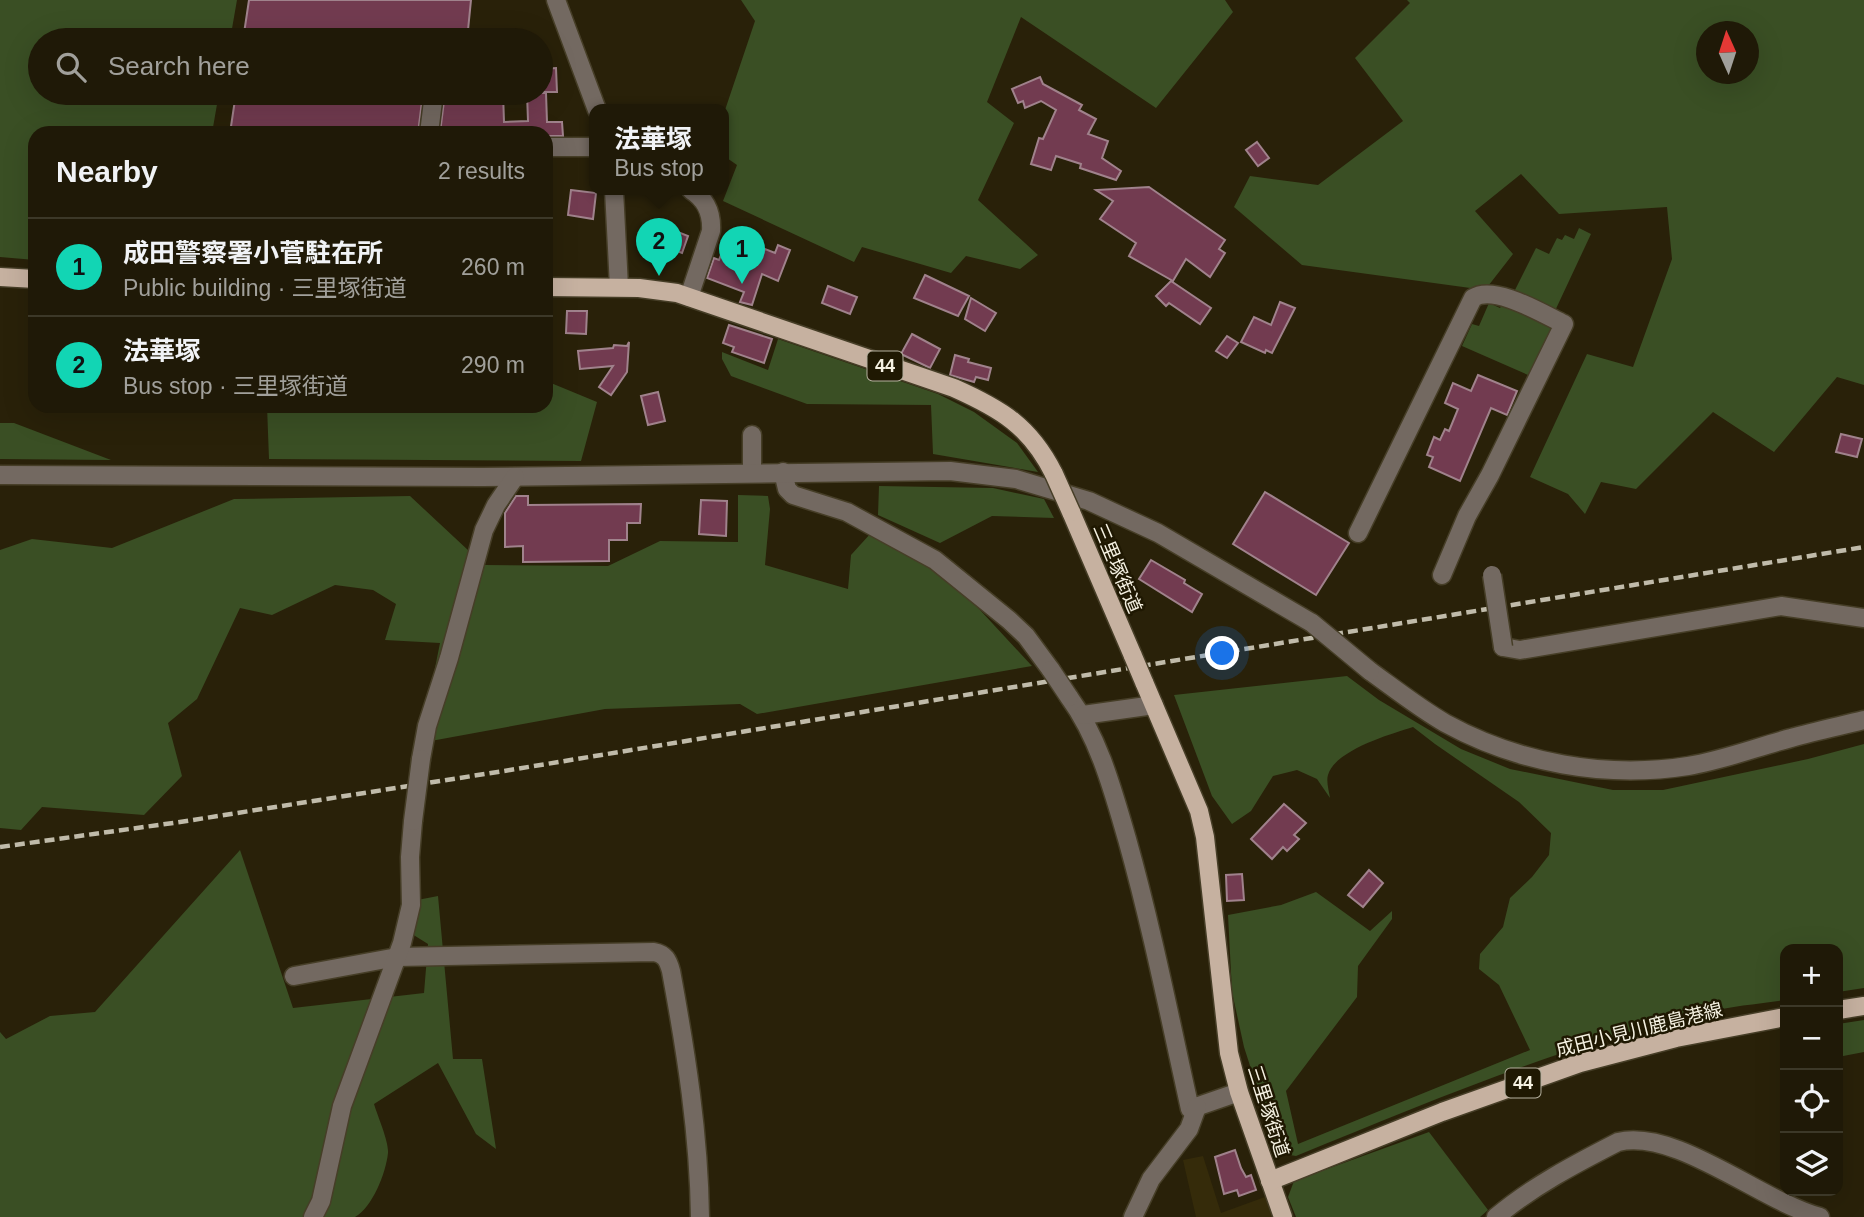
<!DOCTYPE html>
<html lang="en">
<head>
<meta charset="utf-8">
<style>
  :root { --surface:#1f1907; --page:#272211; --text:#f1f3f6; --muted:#a1a09b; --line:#3c3828; --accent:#12d5b4 }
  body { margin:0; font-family:Arial,"Noto Sans JP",sans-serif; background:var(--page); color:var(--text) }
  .controls { position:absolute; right:21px; bottom:21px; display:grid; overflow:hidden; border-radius:14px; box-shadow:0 7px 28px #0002 }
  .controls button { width:63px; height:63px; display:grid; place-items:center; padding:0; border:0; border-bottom:2px solid var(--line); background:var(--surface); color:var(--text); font:35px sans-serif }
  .compass { position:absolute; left:1696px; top:21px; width:63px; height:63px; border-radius:50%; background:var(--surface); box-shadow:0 7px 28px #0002; rotate:357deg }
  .you { position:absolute; left:1223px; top:654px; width:24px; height:24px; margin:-18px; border:5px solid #fff; border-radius:50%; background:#1a73e8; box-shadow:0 0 0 10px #1a73e833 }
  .badge { display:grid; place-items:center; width:46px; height:46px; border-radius:50%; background:var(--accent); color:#111; font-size:23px; font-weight:700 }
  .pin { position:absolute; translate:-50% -58px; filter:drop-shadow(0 2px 4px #0008) }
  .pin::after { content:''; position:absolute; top:37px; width:24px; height:21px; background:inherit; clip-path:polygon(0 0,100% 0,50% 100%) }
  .popup { position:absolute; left:589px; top:104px; width:140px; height:91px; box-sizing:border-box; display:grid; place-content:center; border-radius:14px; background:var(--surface); filter:drop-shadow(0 2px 5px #0005); font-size:23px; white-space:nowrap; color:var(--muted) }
  .popup b { font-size:26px; color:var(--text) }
  .popup::after { content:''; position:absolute; left:50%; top:100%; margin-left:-14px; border:14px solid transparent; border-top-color:var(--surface) }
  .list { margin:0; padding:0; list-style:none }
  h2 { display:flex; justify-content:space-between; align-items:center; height:91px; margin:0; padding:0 28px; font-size:30px }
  h2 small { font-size:23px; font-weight:400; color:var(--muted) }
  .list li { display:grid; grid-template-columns:46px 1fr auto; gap:21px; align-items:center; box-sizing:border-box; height:98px; padding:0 28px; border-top:2px solid var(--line) }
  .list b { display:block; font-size:26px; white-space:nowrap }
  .list p { margin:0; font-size:23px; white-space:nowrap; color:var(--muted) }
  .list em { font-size:23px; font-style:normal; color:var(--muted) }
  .icon { flex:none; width:38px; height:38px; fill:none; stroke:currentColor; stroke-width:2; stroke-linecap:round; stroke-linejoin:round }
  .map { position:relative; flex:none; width:1864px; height:1217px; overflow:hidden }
  .search { position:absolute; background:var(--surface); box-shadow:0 7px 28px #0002; left:28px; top:28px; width:525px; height:77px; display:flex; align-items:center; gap:18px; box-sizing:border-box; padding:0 24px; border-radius:38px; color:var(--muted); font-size:26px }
  .panel { position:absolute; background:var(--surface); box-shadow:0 7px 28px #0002; left:28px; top:126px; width:525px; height:287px; border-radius:21px }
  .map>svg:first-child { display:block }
  .built { fill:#352b0a }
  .green { fill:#3a4f24; fill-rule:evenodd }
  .building { fill:#723b50; stroke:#a0828c; stroke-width:2 }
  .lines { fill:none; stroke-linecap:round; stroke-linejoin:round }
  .minor-casing { stroke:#463e27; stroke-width:21 }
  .major-casing { stroke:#463e27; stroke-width:21 }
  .minor { stroke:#736961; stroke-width:18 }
  .major { stroke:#c6b1a0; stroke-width:18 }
  .rail { stroke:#c0bbaa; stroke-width:4.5; stroke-dasharray:10 5; stroke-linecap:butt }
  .minor-bridge-casing { stroke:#463e27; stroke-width:21; stroke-linecap:butt }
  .major-bridge-casing { stroke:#463e27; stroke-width:21; stroke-linecap:butt }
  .minor-bridge { stroke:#736961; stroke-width:18 }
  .major-bridge { stroke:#c6b1a0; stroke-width:18 }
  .labels { text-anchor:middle; stroke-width:5; stroke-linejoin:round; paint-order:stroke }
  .shield { fill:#1f1802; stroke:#b5b09f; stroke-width:2 }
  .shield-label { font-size:18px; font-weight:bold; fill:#f5f1e2 }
  .street-label { font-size:19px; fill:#f5f1e2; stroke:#1f1802 }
</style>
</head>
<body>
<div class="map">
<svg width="1864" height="1217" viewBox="0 0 1864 1217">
  <rect width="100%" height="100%" fill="#292109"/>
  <!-- built -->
  <polygon class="built" points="1203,1156 1221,1213 1265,1197 1273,1217 1196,1217 1183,1160"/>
  <!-- green -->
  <g class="green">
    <polygon points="0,0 237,0 230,40 40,40 40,93 219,93 212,133 35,133 35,260 0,257"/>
    <polygon points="741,0 1225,0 1233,12 1156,108 1021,17 987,102 1014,123 978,200 1038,255 1020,269 966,256 951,273 862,247 854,262 723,201 737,165 724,156 724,113 755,21"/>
    <path d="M1407 0H1864V385L1837 377 1774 452 1713 412 1636 489 1601 482 1585 514 1568 494 1530 477 1587 354 1633 367 1672 259 1667 207 1559 214 1521 174 1475 211 1513 254 1485 290 1302 265 1234 207 1250 176 1318 185 1403 121 1355 58 1410 3ZM1706 32H1748V74H1706Z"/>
    <polygon points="1579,228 1591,234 1554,313 1513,294 1536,248 1549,254 1557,238 1562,240 1565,235 1574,239"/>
    <polygon points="1489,303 1500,308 1503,303 1558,327 1535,378 1462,346 1472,324 1479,326"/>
    <polygon points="778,339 938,394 974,412 1017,443 1038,472 933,454 931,405 807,404 731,376 722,359 722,352 768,370"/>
    <polygon points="546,383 551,383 597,402 581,461 269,459 267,406 546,406"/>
    <polygon points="0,423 14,423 111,460 0,459"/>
    <polygon points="879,486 993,488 1044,499 1054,518 992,516 940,543 878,515"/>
    <polygon points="738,495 768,496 770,509 765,565 848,589 851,555 871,533 956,584 1032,666 757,714 740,704 605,709 420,743 440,643 385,640 396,604 373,590 335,585 272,615 240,608 197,699 168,723 182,776 144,815 42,807 21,830 0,828 0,550 32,539 112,548 234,499 410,496 484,565 608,566 660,541 738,542"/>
    <path d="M1347 676 1379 700 1461 749 1510 769 1613 790H1663L1808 759 1864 744V988L1838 992V949H1785V1000C1759 1004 1732 1006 1707 1012 1565 1044 1430 1101 1296 1156L1278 1153 1244 1047 1232 992 1228 915 1281 905 1316 892 1370 931 1392 911V919L1358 966 1357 997 1286 1091 1298 1144 1530 1050 1499 985 1479 969 1480 954 1503 927 1510 898 1532 877 1549 855 1551 833 1519 802 1435 744 1413 727C1391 734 1335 750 1328 775 1326 781 1329 791 1330 798L1317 779 1297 770 1273 776 1251 811 1232 824 1212 796 1174 695Z"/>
    <path d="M240 850 293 1008 424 993 428 944 412 934 407 902 438 896 453 1059H482L496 1149 476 1134 438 1063 374 1104C378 1117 389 1142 388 1153 386 1173 372 1208 355 1217H0V1032L6 1039 50 1016 95 1012Z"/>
    <polygon points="1864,1020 1864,1052 1838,1057 1838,1024"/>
    <polygon points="1429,1132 1488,1210 1480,1217 1296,1217 1288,1197 1294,1181"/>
  </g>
  <!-- building -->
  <g class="building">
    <polygon points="249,0 471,0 467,40 243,40"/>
    <polygon points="556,68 557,92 541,92 541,69"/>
    <polygon points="1040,77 1043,84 1082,105 1079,110 1096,119 1088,134 1108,141 1102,158 1121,171 1116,180 1080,168 1081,164 1056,156 1051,170 1031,164 1039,138 1043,139 1056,110 1041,101 1025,108 1023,101 1018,103 1012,89"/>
    <polygon points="236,93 423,93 418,133 230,133"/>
    <polygon points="445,93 503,93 504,122 528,121 527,93 546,93 547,122 562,122 563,136 546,136 546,133 440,133"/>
    <polygon points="1257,142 1269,158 1258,166 1246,150"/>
    <polygon points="1149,187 1225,240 1219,249 1225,253 1210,277 1186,259 1173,281 1129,256 1136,243 1100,219 1113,201 1096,190"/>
    <polygon points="571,190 596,193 593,219 568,215"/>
    <polygon points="658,224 688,236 682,253 651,241"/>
    <polygon points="727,239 763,254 765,249 775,253 778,245 790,250 778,281 762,274 752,305 740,302 744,292 707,278 714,258 719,260"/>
    <polygon points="925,275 969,296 958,316 914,298"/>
    <polygon points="1171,281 1211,308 1200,324 1169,303 1166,306 1156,296"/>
    <polygon points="828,286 857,297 850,314 822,303"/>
    <polygon points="971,298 996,313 985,331 965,319"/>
    <polygon points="1280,302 1295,308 1272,353 1266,350 1265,353 1241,342 1254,317 1271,325"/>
    <polygon points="567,311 587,311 586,334 566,333"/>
    <polygon points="729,325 772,339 764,363 732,352 734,347 723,343"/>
    <polygon points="912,334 940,349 930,368 901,354"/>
    <polygon points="1227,336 1238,343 1227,358 1216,351"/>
    <polygon points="629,342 627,372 611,395 599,387 613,366 580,369 578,351 613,348 614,345 627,346"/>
    <polygon points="955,355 969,359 968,362 991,368 988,380 976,377 974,382 950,375"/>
    <polygon points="1478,375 1517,391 1507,415 1491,408 1460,481 1429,467 1433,457 1427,455 1434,437 1440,440 1445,429 1449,431 1458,409 1445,403 1453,383 1471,391"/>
    <polygon points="658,392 665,421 648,425 641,396"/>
    <polygon points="1841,434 1862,439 1857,457 1836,452"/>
    <polygon points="1265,492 1349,543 1316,595 1233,544"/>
    <polygon points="516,496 528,496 528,505 641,504 640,523 627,523 627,540 609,540 609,561 523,562 523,546 505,547 505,513"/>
    <polygon points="701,500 727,501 726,536 699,534"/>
    <polygon points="1151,560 1185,580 1184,583 1202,594 1192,612 1139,579"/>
    <polygon points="1284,804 1306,823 1294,835 1299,839 1287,851 1283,847 1272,859 1251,839"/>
    <polygon points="1369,870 1383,883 1363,907 1348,895"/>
    <polygon points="1242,874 1244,900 1227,901 1226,875"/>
    <polygon points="1235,1150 1241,1168 1246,1177 1251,1175 1256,1190 1239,1196 1237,1190 1224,1194 1215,1157"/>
  </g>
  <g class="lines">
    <defs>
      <g id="minor">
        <polyline points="556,0 597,110"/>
        <polyline points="429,133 434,93"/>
        <polyline points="546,147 594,147"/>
        <polyline points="614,190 619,287"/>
        <path d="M689 297 711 231C712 214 707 200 691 190"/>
        <polyline points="783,472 787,489 793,495 847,512 935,560 1009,620 1026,636 1051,670"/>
        <polyline points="752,473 752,435"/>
        <polyline points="0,475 482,477 950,471 1016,479 1089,501 1158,533 1312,623"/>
        <path d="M1358 533 1473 298C1494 284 1543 314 1564 324L1490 475 1467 516 1442 575"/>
        <polyline points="1503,647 1520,650 1781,606 1864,618"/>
        <path d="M1370 671C1395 689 1419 708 1445 723 1518 763 1605 779 1688 766 1724 760 1757 747 1791 738 1815 731 1840 726 1864 720"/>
        <path d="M1069 697C1099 738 1113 791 1127 839 1152 928 1170 1019 1190 1109L1239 1092"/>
        <polyline points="1083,715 1154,705"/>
        <polyline points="421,759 427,726 449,658 484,530 496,505 515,477"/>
        <path d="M294 976 397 957 654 952C665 954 668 960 671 971 686 1052 699 1134 700 1217"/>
        <polyline points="313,1217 321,1201 342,1106 402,943 411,905 410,857 413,821"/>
        <polyline points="1133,1217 1151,1179 1189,1129 1197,1107"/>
        <path d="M1496 1217C1533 1186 1575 1164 1618 1142 1676 1128 1761 1201 1820 1217"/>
      </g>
      <g id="major">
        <polyline points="0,277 35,279"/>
        <path d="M546 287 639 288 677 293 954 388C1001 409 1030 426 1054 474"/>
        <polyline points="1071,512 1133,656"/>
        <polyline points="1144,682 1199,811 1205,837 1229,1053 1239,1092 1283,1217"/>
        <polyline points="1838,1010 1864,1006"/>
        <polyline points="1270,1181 1442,1112 1580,1063 1676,1038 1785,1017"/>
      </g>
    </defs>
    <!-- minor casing -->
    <use href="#minor" class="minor-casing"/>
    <!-- major casing -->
    <use href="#major" class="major-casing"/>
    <!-- minor -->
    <use href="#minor" class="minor"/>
    <!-- major -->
    <use href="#major" class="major"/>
    <!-- rail -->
    <polyline class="rail" points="0,847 180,822 510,770 1864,547"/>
    <defs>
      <g id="minor-bridge">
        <polyline points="1492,575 1503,647"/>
        <polyline points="1312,623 1370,671"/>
        <polyline points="1051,670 1069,697"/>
        <polyline points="413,821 421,759"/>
      </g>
      <g id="major-bridge">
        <polyline points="1054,474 1071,512"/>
        <polyline points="1133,656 1144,682"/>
      </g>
    </defs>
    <!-- minor-bridge casing -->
    <use href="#minor-bridge" class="minor-bridge-casing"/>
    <!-- major-bridge casing -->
    <use href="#major-bridge" class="major-bridge-casing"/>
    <!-- minor-bridge -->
    <use href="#minor-bridge" class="minor-bridge"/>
    <!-- major-bridge -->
    <use href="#major-bridge" class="major-bridge"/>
  </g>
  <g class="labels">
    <!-- shield labels -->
    <g class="shield">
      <rect x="867.5" y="351.5" width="35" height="29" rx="5"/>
      <rect x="1505.5" y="1068.5" width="35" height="29" rx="5"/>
    </g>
    <g class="shield-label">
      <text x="885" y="372">44</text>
      <text x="1523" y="1089">44</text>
    </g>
    <!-- street labels -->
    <g class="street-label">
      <text transform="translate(1118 568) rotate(67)" y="7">三里塚街道</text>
      <text transform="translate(1639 1029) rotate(-14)" y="7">成田小見川鹿島港線</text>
      <text transform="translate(1269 1111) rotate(72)" y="7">三里塚街道</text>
    </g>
  </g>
</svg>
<div class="controls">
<button>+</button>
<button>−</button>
<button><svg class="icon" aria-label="locate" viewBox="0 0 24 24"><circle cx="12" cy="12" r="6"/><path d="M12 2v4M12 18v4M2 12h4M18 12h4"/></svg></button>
<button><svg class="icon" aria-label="layers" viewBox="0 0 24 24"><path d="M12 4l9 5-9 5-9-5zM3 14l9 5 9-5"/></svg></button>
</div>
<svg class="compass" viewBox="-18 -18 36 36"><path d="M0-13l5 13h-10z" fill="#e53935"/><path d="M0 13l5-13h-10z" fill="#a1a09b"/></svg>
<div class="you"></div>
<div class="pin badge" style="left:742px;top:284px">1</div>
<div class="pin badge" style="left:659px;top:276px">2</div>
<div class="popup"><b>法華塚</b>Bus stop</div>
<div class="search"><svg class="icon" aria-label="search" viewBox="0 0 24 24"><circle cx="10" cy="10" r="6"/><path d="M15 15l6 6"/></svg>Search here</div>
<section class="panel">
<h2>Nearby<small>2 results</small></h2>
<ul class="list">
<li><span class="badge">1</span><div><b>成田警察署小菅駐在所</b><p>Public building · 三里塚街道</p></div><em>260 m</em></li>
<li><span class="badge">2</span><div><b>法華塚</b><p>Bus stop · 三里塚街道</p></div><em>290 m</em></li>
</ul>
</section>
</div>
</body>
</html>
